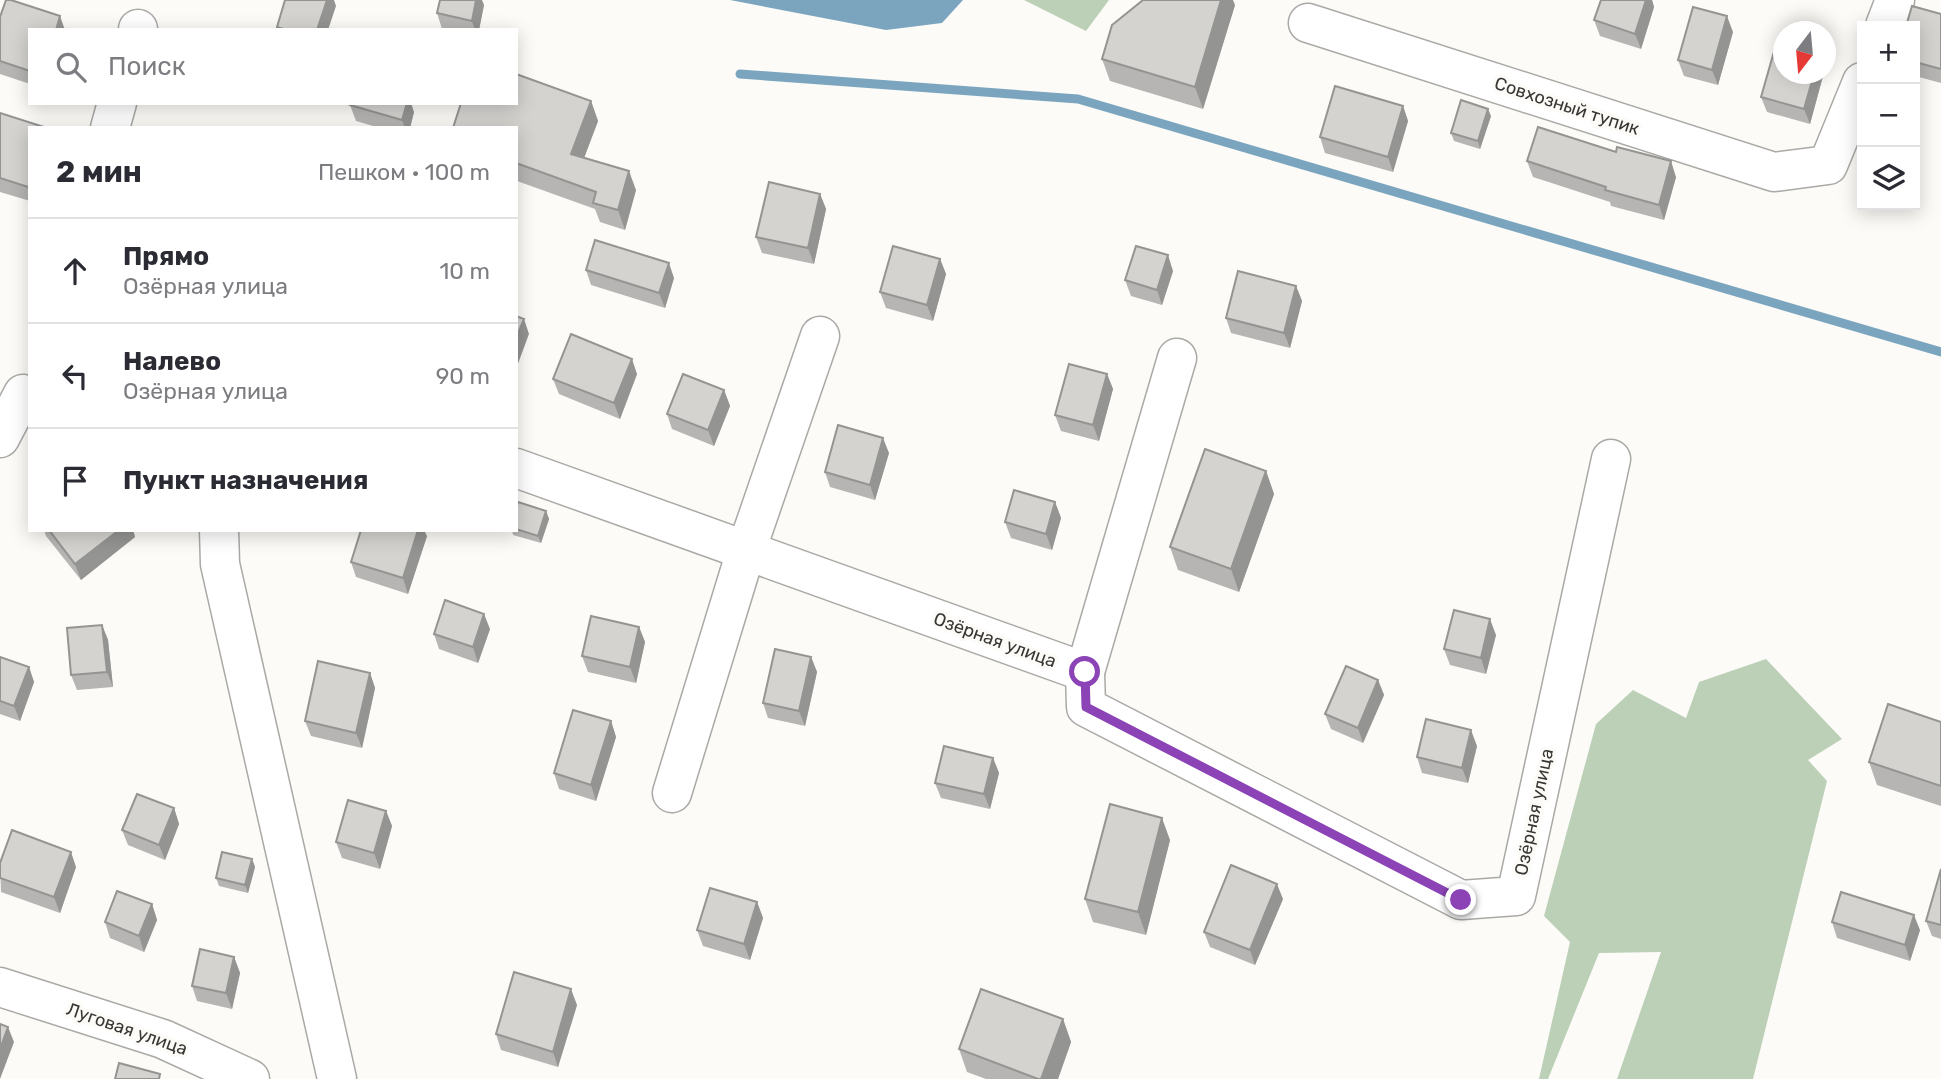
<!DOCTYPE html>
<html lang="ru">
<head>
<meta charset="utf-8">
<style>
  :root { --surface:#fff; --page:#f2f2f3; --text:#2b2b33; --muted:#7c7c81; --line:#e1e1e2 }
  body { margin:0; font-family:Rubik,sans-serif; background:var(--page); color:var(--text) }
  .controls { position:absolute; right:21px; top:21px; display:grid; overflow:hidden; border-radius:0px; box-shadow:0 4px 18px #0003 }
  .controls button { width:63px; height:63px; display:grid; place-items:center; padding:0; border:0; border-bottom:2px solid var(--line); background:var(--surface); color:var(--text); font:35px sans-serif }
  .compass { position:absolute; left:1773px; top:21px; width:63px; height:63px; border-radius:50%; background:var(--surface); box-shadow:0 4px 18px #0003; rotate:196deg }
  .stop { position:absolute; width:21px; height:21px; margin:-16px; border:5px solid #8b43b6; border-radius:50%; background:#fff }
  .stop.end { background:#8b43b6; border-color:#fff; box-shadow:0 2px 7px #0008 }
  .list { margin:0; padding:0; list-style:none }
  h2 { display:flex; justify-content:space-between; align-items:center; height:91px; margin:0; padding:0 28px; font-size:30px }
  h2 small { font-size:23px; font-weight:400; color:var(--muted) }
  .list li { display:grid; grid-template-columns:46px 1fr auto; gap:21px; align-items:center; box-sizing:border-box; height:105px; padding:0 28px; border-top:2px solid var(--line) }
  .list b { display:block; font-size:26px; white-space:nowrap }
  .list p { margin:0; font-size:23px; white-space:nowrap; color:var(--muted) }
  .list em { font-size:23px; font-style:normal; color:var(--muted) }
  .icon { flex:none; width:38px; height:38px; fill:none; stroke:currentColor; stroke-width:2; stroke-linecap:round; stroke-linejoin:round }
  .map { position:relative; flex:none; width:1941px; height:1079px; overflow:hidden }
  .search { position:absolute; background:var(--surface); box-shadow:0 4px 18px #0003; left:28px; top:28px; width:490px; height:77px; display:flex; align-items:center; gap:18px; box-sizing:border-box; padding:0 24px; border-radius:0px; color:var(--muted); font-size:26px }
  .panel { position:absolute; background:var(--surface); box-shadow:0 4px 18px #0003; left:28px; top:126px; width:490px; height:406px; border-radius:0px }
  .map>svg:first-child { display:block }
  .green { fill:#bcd0b7 }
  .water { fill:#7ba5be }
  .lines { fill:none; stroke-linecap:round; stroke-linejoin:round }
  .stream { stroke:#7ba5be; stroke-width:9 }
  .minor-casing { stroke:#aaa9a6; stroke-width:41 }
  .minor { stroke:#fff; stroke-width:38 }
  .wall { fill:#b6b5b3 }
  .shaded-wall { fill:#949492 }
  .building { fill:#d4d3d0; stroke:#949492; stroke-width:2 }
  .route { stroke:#8b43b6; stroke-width:9 }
  .labels { text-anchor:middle; stroke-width:7; stroke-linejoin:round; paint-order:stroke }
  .street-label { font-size:18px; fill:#373735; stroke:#fcfbf8 }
</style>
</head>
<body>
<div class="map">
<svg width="1941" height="1079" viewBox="0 0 1941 1079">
  <rect width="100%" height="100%" fill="#fcfbf8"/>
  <!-- green -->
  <g class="green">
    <polygon points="1024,0 1109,0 1086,31"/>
    <polygon points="1766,659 1842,739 1808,760 1827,781 1753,1079 1617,1079 1661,952 1599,953 1548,1079 1539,1079 1570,942 1544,916 1596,724 1633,690 1686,718 1699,682"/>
  </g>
  <!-- water -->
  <polygon class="water" points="730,0 963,0 942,23 886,30"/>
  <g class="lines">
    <!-- stream -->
    <polyline class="stream" points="740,74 1078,99 1941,352"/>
    <defs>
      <g id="minor">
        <polyline points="1308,23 1774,172 1828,165 1862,82"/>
        <polyline points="1885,26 1895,0"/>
        <polyline points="138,30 138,29"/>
        <polyline points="110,128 117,103"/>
        <polyline points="0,438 23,394"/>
        <polyline points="516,468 1085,672 1086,707 1461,900 1516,896 1611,459"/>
        <polyline points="219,530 220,564 337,1079"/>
        <polyline points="1085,672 1177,358"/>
        <polyline points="672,793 746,551 820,336"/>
        <polyline points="0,987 163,1039 250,1079"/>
      </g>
    </defs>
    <!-- minor casing -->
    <use href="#minor" class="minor-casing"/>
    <!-- minor -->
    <use href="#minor" class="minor"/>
  </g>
  <!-- wall -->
  <g class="wall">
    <polygon points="1601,0 1652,0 1654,7 1641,49 1600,36 1594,20"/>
    <polygon points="484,5 479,30 448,30 442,29 437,13"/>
    <polygon points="1235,5 1203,109 1110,81 1102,59"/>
    <polygon points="1941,14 1941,83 1915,76 1915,26"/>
    <polygon points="0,17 30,30 30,84 0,74"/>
    <polygon points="1733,32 1718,85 1684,76 1678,60"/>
    <polygon points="1823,76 1810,124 1767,112 1761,97"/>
    <polygon points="591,101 598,121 584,158 636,190 625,230 600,222 595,209 517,181 516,178 516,128"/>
    <polygon points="350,105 414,112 410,128 380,128 356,121"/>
    <polygon points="1403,106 1408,121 1393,172 1325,153 1320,137"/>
    <polygon points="0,113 30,128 30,201 0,192"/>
    <polygon points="1491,116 1480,149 1454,141 1451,133"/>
    <polygon points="1527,161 1676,177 1664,220 1611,206 1610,202 1533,177"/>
    <polygon points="820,194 826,209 814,264 762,253 756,237"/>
    <polygon points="940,259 946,274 933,321 886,308 880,292"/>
    <polygon points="586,270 674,278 665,308 591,285"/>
    <polygon points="1173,271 1162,305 1131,296 1125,280"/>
    <polygon points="1296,286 1302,301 1290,348 1231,333 1226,318"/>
    <polygon points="637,374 620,419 559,394 553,379"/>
    <polygon points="1107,374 1113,389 1099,441 1061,431 1055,415"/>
    <polygon points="724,390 730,406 714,446 672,429 667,414"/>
    <polygon points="889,453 875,500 830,487 825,472"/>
    <polygon points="1266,471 1274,494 1239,592 1178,570 1170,547"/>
    <polygon points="1055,502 1061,518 1052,550 1011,538 1005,522"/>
    <polygon points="516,509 546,511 549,519 541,543 513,535 512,530 516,530"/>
    <polygon points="44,530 133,530 135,537 81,580 46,536"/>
    <polygon points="427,536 408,594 356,577 351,562"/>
    <polygon points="102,625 108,640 113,687 77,690 71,675"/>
    <polygon points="639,627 645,642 636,683 588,672 582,656"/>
    <polygon points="490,629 478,663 439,649 434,634"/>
    <polygon points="1496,635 1486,674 1450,665 1444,649"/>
    <polygon points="0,657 29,667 34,682 20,721 0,714"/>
    <polygon points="811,657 817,672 805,726 768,718 763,703"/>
    <polygon points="370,673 375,688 362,748 311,736 305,721"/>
    <polygon points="1378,680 1384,695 1363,743 1331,729 1325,714"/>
    <polygon points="611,721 616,737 596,801 559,789 554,773"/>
    <polygon points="1941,722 1941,806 1877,785 1869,762"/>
    <polygon points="1477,746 1468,783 1422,773 1417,757"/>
    <polygon points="993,758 999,773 990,809 941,798 935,783"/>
    <polygon points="174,808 179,824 165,860 128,845 122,830"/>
    <polygon points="386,811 392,826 380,869 342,858 336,842"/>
    <polygon points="1170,840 1146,935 1093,922 1085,899"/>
    <polygon points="252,859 255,867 248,893 219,886 216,878"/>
    <polygon points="0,863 76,867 60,913 1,892"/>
    <polygon points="1941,869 1941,939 1932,936 1926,921"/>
    <polygon points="1283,899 1255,965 1210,947 1204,932"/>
    <polygon points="757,902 763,918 750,960 703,946 697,930"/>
    <polygon points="152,904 157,920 144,952 110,938 105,922"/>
    <polygon points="1832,922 1920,930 1910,961 1837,938"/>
    <polygon points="234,957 240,973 232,1009 197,1001 192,986"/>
    <polygon points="577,1005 558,1067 501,1050 496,1034"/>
    <polygon points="1063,1019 1071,1042 1058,1079 986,1079 967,1072 959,1049"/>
  </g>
  <!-- shaded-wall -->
  <g class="shaded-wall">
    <polygon points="327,0 334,0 336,6 328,30 317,30"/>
    <polygon points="476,0 482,0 484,5 479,30 475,30 472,21"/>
    <polygon points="1221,0 1233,0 1235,5 1203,109 1195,87"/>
    <polygon points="1646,0 1652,0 1654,7 1641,49 1635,34"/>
    <polygon points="60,16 65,30 56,30"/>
    <polygon points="1727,16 1733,32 1718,85 1712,70"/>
    <polygon points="1814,74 1822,74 1823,76 1810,124 1804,109"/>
    <polygon points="591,101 598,121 578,174 571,154"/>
    <polygon points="407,103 411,103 414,112 410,128 405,128 402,120"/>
    <polygon points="1403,106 1408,121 1393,172 1388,157"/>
    <polygon points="1488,109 1491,116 1480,149 1478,141"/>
    <polygon points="1671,161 1676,177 1664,220 1659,205"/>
    <polygon points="629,171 636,190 625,230 618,210"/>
    <polygon points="820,194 826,209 814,264 808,248"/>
    <polygon points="1168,255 1173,271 1162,305 1157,290"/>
    <polygon points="940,259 946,274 933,321 927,305"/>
    <polygon points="669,263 674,278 665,308 659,293"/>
    <polygon points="1296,286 1302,301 1290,348 1284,333"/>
    <polygon points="524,319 529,334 516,369 516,338"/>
    <polygon points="632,359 637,374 620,419 614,403"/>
    <polygon points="1107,374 1113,389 1099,441 1093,425"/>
    <polygon points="724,390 730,406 714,446 708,430"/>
    <polygon points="883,438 889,453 875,500 870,485"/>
    <polygon points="1266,471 1274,494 1239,592 1231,569"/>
    <polygon points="1055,502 1061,518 1052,550 1046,534"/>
    <polygon points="546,511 549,519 541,543 538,536"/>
    <polygon points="119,530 133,530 135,537 81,580 75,564"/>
    <polygon points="418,530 424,530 427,536 408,594 403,578"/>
    <polygon points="484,614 490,629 478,663 473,647"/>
    <polygon points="1490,619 1496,635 1486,674 1481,658"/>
    <polygon points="102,625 108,640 113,687 107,672"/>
    <polygon points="639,627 645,642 636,683 630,667"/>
    <polygon points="811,657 817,672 805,726 799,711"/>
    <polygon points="29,667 34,682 20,721 14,706"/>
    <polygon points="370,673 375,688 362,748 356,733"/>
    <polygon points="1378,680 1384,695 1363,743 1358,728"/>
    <polygon points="611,721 616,737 596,801 591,785"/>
    <polygon points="1471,730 1477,746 1468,783 1462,768"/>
    <polygon points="993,758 999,773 990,809 984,794"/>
    <polygon points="174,808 179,824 165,860 159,845"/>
    <polygon points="386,811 392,826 380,869 374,853"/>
    <polygon points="1162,818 1170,840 1146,935 1138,912"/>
    <polygon points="71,852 76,867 60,913 54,897"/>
    <polygon points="252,859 255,867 248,893 245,885"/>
    <polygon points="1277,884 1283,899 1255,965 1250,950"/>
    <polygon points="757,902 763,918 750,960 744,944"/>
    <polygon points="152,904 157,920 144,952 139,936"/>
    <polygon points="1914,915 1920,930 1910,961 1905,945"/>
    <polygon points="234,957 240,973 232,1009 226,993"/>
    <polygon points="571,989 577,1005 558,1067 553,1052"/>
    <polygon points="1063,1019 1071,1042 1058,1079 1041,1079"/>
    <polygon points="8,1027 14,1042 0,1079 0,1049"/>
  </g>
  <!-- building -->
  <g class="building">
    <polygon points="6,0 11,0 60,16 56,30 30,30 30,71 0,61 0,17"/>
    <polygon points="285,0 327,0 317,30 286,30 277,27"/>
    <polygon points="440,0 476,0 472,21 437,13"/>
    <polygon points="1143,0 1221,0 1195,87 1102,59 1112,25"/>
    <polygon points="1601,0 1646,0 1635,34 1594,20"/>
    <polygon points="1912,6 1941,14 1941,69 1915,62 1915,26 1906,26"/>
    <polygon points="1693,7 1727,16 1712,70 1678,60"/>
    <polygon points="1775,48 1783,51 1783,74 1814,74 1804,109 1761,97"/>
    <polygon points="516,74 591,101 571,154 629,171 618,210 593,203 596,192 516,163 516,128 453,128 461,103 516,103"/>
    <polygon points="1335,86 1403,106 1388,157 1320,137"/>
    <polygon points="1461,100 1488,109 1478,141 1451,133"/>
    <polygon points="351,103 407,103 402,120 350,105"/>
    <polygon points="0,113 47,128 30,128 30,183 28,187 0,178"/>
    <polygon points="1538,127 1616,152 1617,147 1671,161 1659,205 1605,190 1606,187 1527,161"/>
    <polygon points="769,182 820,194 808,248 756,237"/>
    <polygon points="595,240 669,263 659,293 586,270"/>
    <polygon points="893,246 940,259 927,305 880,292"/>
    <polygon points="1136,246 1168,255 1157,290 1125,280"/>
    <polygon points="1238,271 1296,286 1284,333 1226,318"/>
    <polygon points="516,316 524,319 516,338"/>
    <polygon points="571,334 632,359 614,403 553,379"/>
    <polygon points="1069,364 1107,374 1093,425 1055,415"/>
    <polygon points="683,374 724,390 708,430 667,414"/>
    <polygon points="838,425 883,438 870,485 825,472"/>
    <polygon points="1205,449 1266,471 1231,569 1170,547"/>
    <polygon points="1014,490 1055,502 1046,534 1005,522"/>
    <polygon points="518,502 546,511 538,536 516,529 516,509"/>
    <polygon points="49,530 119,530 75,564"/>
    <polygon points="361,530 418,530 403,578 351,562"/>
    <polygon points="445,600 484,614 473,647 434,634"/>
    <polygon points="1454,610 1490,619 1481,658 1444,649"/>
    <polygon points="591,616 639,627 630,667 582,656"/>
    <polygon points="102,625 107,672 71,675 67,628"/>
    <polygon points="775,649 811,657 799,711 763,703"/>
    <polygon points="0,657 29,667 14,706 0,701"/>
    <polygon points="318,661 370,673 356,733 305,721"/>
    <polygon points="1346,666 1378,680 1358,728 1325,714"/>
    <polygon points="1888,704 1941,722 1941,786 1869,762"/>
    <polygon points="573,710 611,721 591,785 554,773"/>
    <polygon points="1426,719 1471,730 1462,768 1417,757"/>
    <polygon points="944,746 993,758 984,794 935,783"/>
    <polygon points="137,794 174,808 159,845 122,830"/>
    <polygon points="348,800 386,811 374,853 336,842"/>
    <polygon points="1110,804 1162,818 1138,912 1085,899"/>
    <polygon points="12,830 71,852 54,897 0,878 0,863"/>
    <polygon points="222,852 252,859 245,885 216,878"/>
    <polygon points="1231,865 1277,884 1250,950 1204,932"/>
    <polygon points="1941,869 1941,925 1926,921"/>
    <polygon points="710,888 757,902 744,944 697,930"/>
    <polygon points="117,891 152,904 139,936 105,922"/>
    <polygon points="1841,892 1914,915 1905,945 1832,922"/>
    <polygon points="200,949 234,957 226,993 192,986"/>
    <polygon points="514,972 571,989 553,1052 496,1034"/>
    <polygon points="981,989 1063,1019 1041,1079 1038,1079 959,1049"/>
    <polygon points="0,1024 8,1027 0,1049"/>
    <polygon points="119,1063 160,1074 159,1079 115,1079"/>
  </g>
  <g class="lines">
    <!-- route -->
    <polyline class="route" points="1085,672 1086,707 1461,900"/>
  </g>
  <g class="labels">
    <!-- street labels -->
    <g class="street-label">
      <text transform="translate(1567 106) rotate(18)" y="6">Совхозный тупик</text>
      <text transform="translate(995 640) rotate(20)" y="6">Озёрная улица</text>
      <text transform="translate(1534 812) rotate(-78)" y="6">Озёрная улица</text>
      <text transform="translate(127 1029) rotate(19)" y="6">Луговая улица</text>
    </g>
  </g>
</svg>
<div class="controls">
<button>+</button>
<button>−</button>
<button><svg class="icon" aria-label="layers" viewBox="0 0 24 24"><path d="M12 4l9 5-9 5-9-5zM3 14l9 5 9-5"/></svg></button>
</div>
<svg class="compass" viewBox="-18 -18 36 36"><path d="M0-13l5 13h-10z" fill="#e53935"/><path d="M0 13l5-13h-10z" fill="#7c7c81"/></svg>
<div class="stop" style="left:1085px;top:672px"></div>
<div class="stop end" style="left:1461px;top:900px"></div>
<div class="search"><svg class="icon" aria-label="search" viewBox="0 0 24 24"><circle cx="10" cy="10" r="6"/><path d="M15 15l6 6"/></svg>Поиск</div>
<section class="panel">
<h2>2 мин<small>Пешком · 100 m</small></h2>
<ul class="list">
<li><svg class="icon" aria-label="ahead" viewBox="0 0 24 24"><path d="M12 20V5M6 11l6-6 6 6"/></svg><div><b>Прямо</b><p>Озёрная улица</p></div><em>10 m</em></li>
<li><svg class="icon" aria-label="left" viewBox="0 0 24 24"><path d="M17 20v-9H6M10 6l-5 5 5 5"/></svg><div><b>Налево</b><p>Озёрная улица</p></div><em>90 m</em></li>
<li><svg class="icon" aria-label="arrive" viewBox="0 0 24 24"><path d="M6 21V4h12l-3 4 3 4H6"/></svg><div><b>Пункт назначения</b></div></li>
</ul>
</section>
</div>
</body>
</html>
